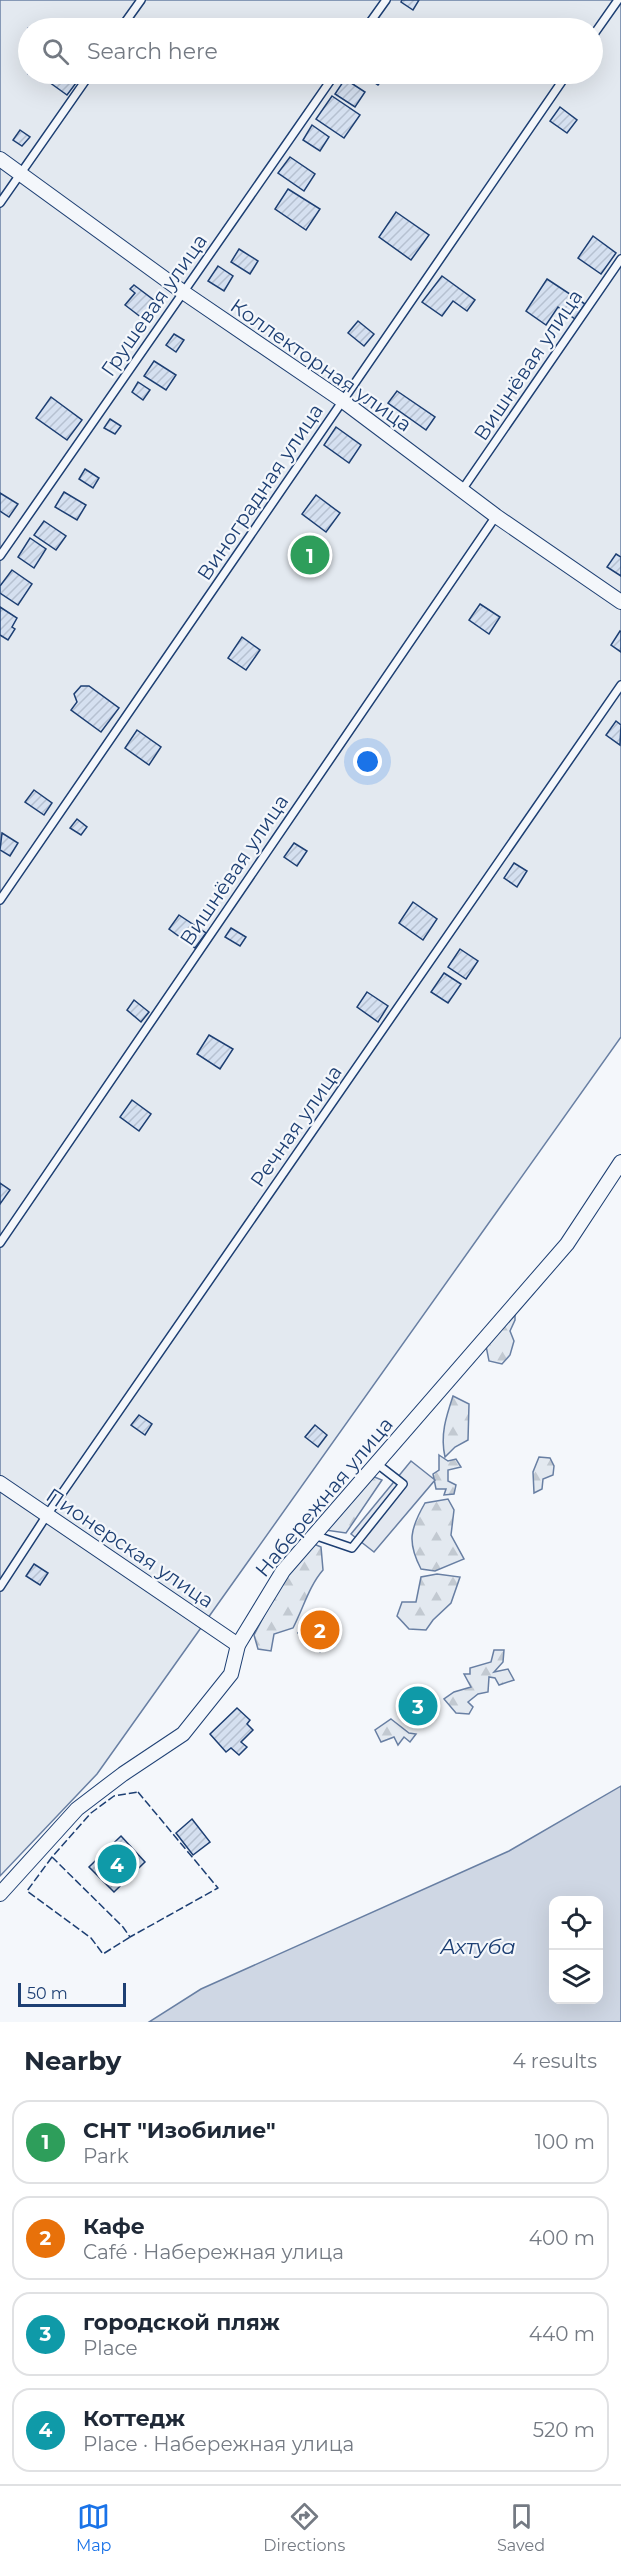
<!DOCTYPE html>
<html lang="en">
<head>
<meta charset="utf-8">
<style>
  :root { --surface:#fff; --page:#f2f2f3; --text:#1f2937; --muted:#747a83; --line:#e0e1e3; --accent:#1a73e8 }
  body { margin:0; font-family:Montserrat,sans-serif; background:var(--page); color:var(--text) }
  .controls { position:absolute; right:18px; bottom:18px; display:grid; overflow:hidden; border-radius:12px; box-shadow:0 6px 24px #0002 }
  .controls button { width:54px; height:54px; display:grid; place-items:center; padding:0; border:0; border-bottom:2px solid var(--line); background:var(--surface); color:var(--text); font:30px sans-serif }
  .scale { position:absolute; left:18px; bottom:15px; width:108px; box-sizing:border-box; padding-left:6px; border:3px solid #1d3f73; border-top:0; font-size:16px; line-height:21px; white-space:nowrap; color:#1d3f73; -webkit-text-stroke:4px #f4f7fb; paint-order:stroke }
  .you { position:absolute; left:368px; top:762px; width:21px; height:21px; margin:-15px; border:4px solid #fff; border-radius:50%; background:#1a73e8; box-shadow:0 0 0 9px #1a73e833 }
  .badge { display:grid; place-items:center; width:39px; height:39px; border-radius:50%; background:var(--accent); color:#fff; font-size:20px; font-weight:700 }
  .pin { position:absolute; translate:-50% -50%; border:3px solid #fff; box-shadow:0 2px 6px #0006 }
  .list { margin:0; padding:0; list-style:none }
  h2 { display:flex; justify-content:space-between; align-items:center; height:78px; margin:0; padding:0 24px; font-size:26px }
  h2 small { font-size:20px; font-weight:400; color:var(--muted) }
  .list li { display:grid; grid-template-columns:39px 1fr auto; gap:18px; align-items:center; box-sizing:border-box; height:84px; margin:0 12px 12px; padding:0 12px; border:2px solid var(--line); border-radius:18px }
  .list b { display:block; font-size:22px; white-space:nowrap }
  .list p { margin:0; font-size:20px; white-space:nowrap; color:var(--muted) }
  .list em { font-size:20px; font-style:normal; color:var(--muted) }
  .icon { flex:none; width:33px; height:33px; fill:none; stroke:currentColor; stroke-width:2; stroke-linecap:round; stroke-linejoin:round }
  .map { position:relative; flex:none; width:621px; height:2022px; overflow:hidden }
  .search { position:absolute; background:var(--surface); box-shadow:0 6px 24px #0002; left:18px; right:18px; top:18px; height:66px; display:flex; align-items:center; gap:15px; box-sizing:border-box; padding:0 21px; border-radius:33px; color:var(--muted); font-size:22px }
  .sheet { height:462px; background:var(--surface) }
  nav { display:flex; justify-content:space-around; align-items:center; box-sizing:border-box; height:84px; border-top:2px solid var(--line); background:var(--surface); font-size:16px; color:var(--muted) }
  nav a { display:grid; justify-items:center; gap:3px }
  nav .on { color:var(--accent) }
  .map>svg:first-child { display:block }
  .forest { fill:url(#forest-firs); stroke:#687fa3; stroke-width:1.5 }
  .garden { fill:#e3e9f0; stroke:#687fa3; stroke-width:1.5; fill-rule:evenodd }
  .parking { fill:#e3e8f0; stroke:#687fa3; stroke-width:1.5 }
  .water { fill:#cfd7e4; stroke:#687fa3; stroke-width:1.5; fill-rule:evenodd }
  .building { fill:url(#building-hatch); stroke:#1d3f73; stroke-width:1.5 }
  .lines { fill:none; stroke-linecap:round; stroke-linejoin:round }
  .service-casing { stroke:#1d3f73; stroke-width:10 }
  .minor-casing { stroke:#1d3f73; stroke-width:16 }
  .service { stroke:#f4f7fb; stroke-width:7 }
  .minor { stroke:#f4f7fb; stroke-width:14 }
  .fence { stroke:#1d3f73; stroke-width:1.5; stroke-dasharray:8 3; stroke-linecap:butt }
  .labels { text-anchor:middle; stroke-width:4.5; stroke-linejoin:round; paint-order:stroke }
  .street-label { font-size:20px; fill:#1d3f73; stroke:#f4f7fb }
  .water-label { font-size:21px; font-style:italic; fill:#1d3f73; stroke:#f4f7fb }
</style>
</head>
<body>
<div class="map">
<svg width="621" height="2022" viewBox="0 0 621 2022">
  <defs>
    <pattern id="forest-firs" width="22" height="20" patternUnits="userSpaceOnUse" patternTransform="scale(1.5)"><rect width="22" height="20" fill="#e3e9f0"/><path d="M5 1l3.5 6h-7zM16 11l3.5 6h-7z" fill="#c2c9d1"/></pattern>
    <pattern id="building-hatch" width="6" height="6" patternUnits="userSpaceOnUse" patternTransform="scale(1.5)"><rect width="6" height="6" fill="#d5e0f0"/><path d="M-1 1l2-2M0 6l6-6M5 7l2-2" fill="none" stroke="#b6c1d1"/></pattern>
  </defs>
  <rect width="100%" height="100%" fill="#f4f7fb"/>
  <!-- forest -->
  <g class="forest">
    <polygon points="515,1311 515,1320 510,1331 514,1341 510,1355 502,1364 489,1361 486,1346"/>
    <path d="M453 1396 469 1404 468 1440 455 1447 445 1457C440 1435 446 1417 453 1396Z"/>
    <polygon points="439,1455 448,1461 456,1459 461,1467 448,1470 448,1481 456,1485 454,1494 444,1495 446,1489 436,1489 433,1474 439,1470"/>
    <polygon points="539,1457 550,1458 554,1466 553,1475 543,1479 542,1489 534,1493 533,1472"/>
    <polygon points="372,1476 382,1480 346,1533 325,1530"/>
    <path d="M448 1499 454 1510 451 1535 464 1559 435 1571 421 1569C407 1542 410 1529 425 1503Z"/>
    <path d="M314 1544 321 1547 323 1570C309 1586 303 1609 293 1628L274 1634 271 1651 258 1649 254 1635 286 1574Z"/>
    <polygon points="437,1574 460,1577 451,1603 433,1620 426,1630 409,1629 397,1616 402,1602 416,1602 421,1577"/>
    <polygon points="494,1650 504,1650 503,1662 494,1672 508,1669 514,1680 499,1685 495,1678 489,1677 488,1692 478,1694 468,1702 473,1707 469,1714 456,1713 444,1699 454,1692 471,1687 464,1674 470,1674 470,1668 491,1662"/>
    <polygon points="414,1689 433,1696 438,1704 433,1707 432,1716 426,1714 426,1726 417,1726 406,1715 421,1699 411,1699 410,1693"/>
    <polygon points="391,1719 409,1733 416,1734 410,1742 404,1737 398,1745 394,1737 381,1742 375,1730"/>
  </g>
  <!-- garden -->
  <path class="garden" d="M0 0H621V1037L97 1774 0 1876ZM28 28H592V74H28Z"/>
  <!-- parking -->
  <polygon class="parking" points="411,1461 435,1480 374,1552 351,1534"/>
  <!-- water -->
  <path class="water" d="M621 1786V2022H149L201 1989 509 1851ZM554 1900H598V2000H554Z"/>
  <!-- building -->
  <g class="building">
    <polygon points="402,0 419,0 413,10 401,2"/>
    <polygon points="45,74 72,74 79,79 67,95 42,77"/>
    <polygon points="362,74 387,74 378,85"/>
    <polygon points="345,79 365,92 355,107 335,94"/>
    <polygon points="332,96 360,115 344,138 316,119"/>
    <polygon points="560,107 577,120 567,133 550,121"/>
    <polygon points="312,125 329,137 320,151 303,140"/>
    <polygon points="20,130 30,137 22,146 13,140"/>
    <polygon points="290,157 315,174 304,191 278,173"/>
    <polygon points="288,189 320,209 306,230 275,209"/>
    <polygon points="396,212 429,235 411,260 379,237"/>
    <polygon points="593,236 616,253 601,274 578,258"/>
    <polygon points="239,249 258,261 250,274 231,262"/>
    <polygon points="218,266 233,276 224,291 208,281"/>
    <polygon points="442,276 475,300 467,311 453,301 442,316 422,302"/>
    <polygon points="547,279 585,304 575,319 558,307 546,325 526,311"/>
    <polygon points="134,285 155,301 142,318 125,305 135,293 130,289"/>
    <polygon points="358,321 374,334 364,346 348,333"/>
    <polygon points="174,334 184,340 176,352 166,345"/>
    <polygon points="154,361 176,375 166,390 144,376"/>
    <polygon points="138,382 150,390 143,400 132,392"/>
    <polygon points="397,391 435,417 426,430 388,403"/>
    <polygon points="51,397 82,420 67,440 36,418"/>
    <polygon points="110,419 121,426 115,434 104,428"/>
    <polygon points="336,427 361,445 349,463 324,445"/>
    <polygon points="85,469 99,478 93,488 79,479"/>
    <polygon points="64,492 86,505 77,520 55,507"/>
    <polygon points="0,493 18,504 9,517 0,511"/>
    <polygon points="316,495 340,513 326,532 302,514"/>
    <polygon points="44,521 66,536 56,550 34,535"/>
    <polygon points="30,538 46,549 34,568 18,557"/>
    <polygon points="616,554 621,557 621,576 607,567"/>
    <polygon points="12,570 32,584 18,605 0,593 0,586"/>
    <polygon points="480,604 500,617 489,634 469,620"/>
    <polygon points="0,607 17,618 12,627 15,629 8,640 0,635"/>
    <polygon points="620,631 621,632 621,652 611,645"/>
    <polygon points="242,637 260,650 246,670 228,658"/>
    <polygon points="81,686 89,686 119,708 101,732 71,710 77,702 74,694"/>
    <polygon points="616,721 621,725 620,745 606,735"/>
    <polygon points="137,730 161,747 149,765 125,748"/>
    <polygon points="34,790 52,803 44,815 25,802"/>
    <polygon points="77,819 87,827 81,835 70,828"/>
    <polygon points="2,833 18,843 10,856 0,850"/>
    <polygon points="294,843 307,851 297,866 284,857"/>
    <polygon points="514,863 527,871 517,887 504,878"/>
    <polygon points="413,902 437,919 423,940 399,923"/>
    <polygon points="179,915 206,933 195,948 169,929"/>
    <polygon points="231,928 246,937 240,946 225,937"/>
    <polygon points="460,949 478,961 466,979 448,967"/>
    <polygon points="444,973 461,984 448,1003 431,992"/>
    <polygon points="367,992 388,1006 378,1022 357,1007"/>
    <polygon points="134,1000 149,1012 141,1022 127,1010"/>
    <polygon points="209,1035 233,1049 220,1069 197,1054"/>
    <polygon points="132,1100 151,1114 139,1131 120,1117"/>
    <polygon points="0,1183 10,1190 0,1204"/>
    <polygon points="139,1415 152,1424 145,1435 131,1425"/>
    <polygon points="315,1425 327,1435 318,1447 305,1437"/>
    <polygon points="34,1564 48,1573 40,1585 26,1576"/>
    <polygon points="319,1609 341,1628 320,1652 298,1633"/>
    <polygon points="237,1708 250,1720 247,1724 253,1730 241,1742 247,1747 239,1755 231,1748 226,1752 210,1734"/>
    <polygon points="192,1819 210,1842 193,1855 176,1833"/>
    <polygon points="121,1836 145,1862 114,1892 89,1867"/>
  </g>
  <g class="lines">
    <defs>
      <g id="service">
        <polyline points="121,28 141,0"/>
        <polyline points="366,28 386,0"/>
        <polyline points="592,37 618,0"/>
        <polyline points="0,203 90,74"/>
        <polyline points="462,490 621,259"/>
        <polyline points="0,556 335,74"/>
        <polyline points="0,900 567,74"/>
        <polyline points="0,1243 496,516"/>
        <polyline points="314,1535 352,1548 403,1484 376,1463"/>
        <polyline points="0,1587 47,1515 621,685"/>
      </g>
      <g id="minor">
        <polyline points="0,159 183,292 343,401 496,516 621,602"/>
        <polyline points="0,1483 238,1645"/>
        <polyline points="0,1894 77,1809 123,1774 183,1734 231,1674 238,1645 283,1571 567,1244 621,1162"/>
      </g>
    </defs>
    <!-- service casing -->
    <use href="#service" class="service-casing"/>
    <!-- minor casing -->
    <use href="#minor" class="minor-casing"/>
    <!-- service -->
    <use href="#service" class="service"/>
    <!-- minor -->
    <use href="#minor" class="minor"/>
    <!-- fence -->
    <g class="fence">
      <polygon points="138,1792 218,1888 130,1937 123,1927 52,1857 91,1813 114,1796"/>
      <polyline points="52,1857 27,1891 91,1938 103,1954 130,1937"/>
    </g>
  </g>
  <g class="labels">
    <!-- street labels -->
    <g class="street-label">
      <text transform="translate(154 305) rotate(-55)" y="7">Грушевая улица</text>
      <text transform="translate(321 365) rotate(35)" y="7">Коллекторная улица</text>
      <text transform="translate(528 365) rotate(-56)" y="7">Вишнёвая улица</text>
      <text transform="translate(260 492) rotate(-56)" y="7">Виноградная улица</text>
      <text transform="translate(234 870) rotate(-56)" y="7">Вишнёвая улица</text>
      <text transform="translate(296 1126) rotate(-55)" y="7">Речная улица</text>
      <text transform="translate(324 1497) rotate(-50)" y="7">Набережная улица</text>
      <text transform="translate(130 1548) rotate(34)" y="7">Пионерская улица</text>
    </g>
    <!-- water labels -->
    <g class="water-label">
      <text x="478" y="1954">Ахтуба</text>
    </g>
  </g>
</svg>
<div class="controls">
<button><svg class="icon" aria-label="locate" viewBox="0 0 24 24"><circle cx="12" cy="12" r="6"/><path d="M12 2v4M12 18v4M2 12h4M18 12h4"/></svg></button>
<button><svg class="icon" aria-label="layers" viewBox="0 0 24 24"><path d="M12 4l9 5-9 5-9-5zM3 14l9 5 9-5"/></svg></button>
</div>
<div class="scale">50 m</div>
<div class="you"></div>
<div class="pin badge" style="left:310px;top:555px;background:#2e9e5b">1</div>
<div class="pin badge" style="left:320px;top:1630px;background:#e8710a">2</div>
<div class="pin badge" style="left:418px;top:1706px;background:#0f9aa8">3</div>
<div class="pin badge" style="left:117px;top:1864px;background:#0f9aa8">4</div>
<div class="search"><svg class="icon" aria-label="search" viewBox="0 0 24 24"><circle cx="10" cy="10" r="6"/><path d="M15 15l6 6"/></svg>Search here</div>
</div>
<section class="sheet">
<h2>Nearby<small>4 results</small></h2>
<ul class="list">
<li><span class="badge" style="background:#2e9e5b">1</span><div><b>СНТ &quot;Изобилие&quot;</b><p>Park</p></div><em>100 m</em></li>
<li><span class="badge" style="background:#e8710a">2</span><div><b>Кафе</b><p>Café · Набережная улица</p></div><em>400 m</em></li>
<li><span class="badge" style="background:#0f9aa8">3</span><div><b>городской пляж</b><p>Place</p></div><em>440 m</em></li>
<li><span class="badge" style="background:#0f9aa8">4</span><div><b>Коттедж</b><p>Place · Набережная улица</p></div><em>520 m</em></li>
</ul>
</section>
<nav>
<a class="on"><svg class="icon" aria-label="map" viewBox="0 0 24 24"><path d="M3 6l6-2 6 2 6-2v14l-6 2-6-2-6 2zM9 4v14M15 6v14"/></svg>Map</a>
<a><svg class="icon" aria-label="directions" viewBox="0 0 24 24"><path d="M12 3l9 9-9 9-9-9zM9 14v-3h6M13 9l2 2-2 2"/></svg>Directions</a>
<a><svg class="icon" aria-label="saved" viewBox="0 0 24 24"><path d="M7 4h10v16l-5-4-5 4z"/></svg>Saved</a>
</nav>
</body>
</html>
